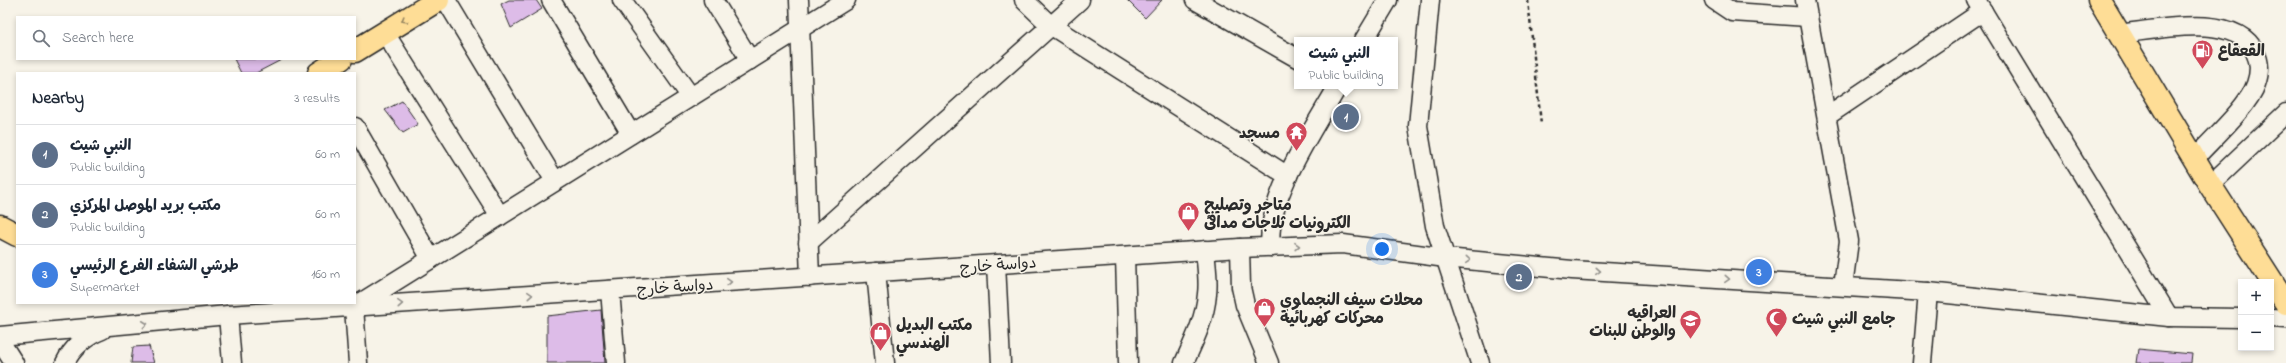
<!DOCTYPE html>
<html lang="en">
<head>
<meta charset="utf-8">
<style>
  :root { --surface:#fff; --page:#f2f2f3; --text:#1f2937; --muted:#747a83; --line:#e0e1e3; --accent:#d1495b }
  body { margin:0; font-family:"Indie Flower","Playpen Sans Arabic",sans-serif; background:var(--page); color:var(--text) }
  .controls { position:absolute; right:12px; bottom:12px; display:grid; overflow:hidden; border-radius:0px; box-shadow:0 2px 6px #0003 }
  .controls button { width:36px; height:36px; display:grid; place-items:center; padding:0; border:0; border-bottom:1px solid var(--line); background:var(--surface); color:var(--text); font:20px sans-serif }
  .you { position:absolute; left:1382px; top:249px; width:14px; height:14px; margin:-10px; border:3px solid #fff; border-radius:50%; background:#1a73e8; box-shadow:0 0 0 6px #1a73e833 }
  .badge { display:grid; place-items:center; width:26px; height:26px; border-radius:50%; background:var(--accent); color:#fff; font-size:13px; font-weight:700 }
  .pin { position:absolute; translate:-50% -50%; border:2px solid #fff; box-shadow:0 1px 4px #0006 }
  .popup { position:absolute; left:1294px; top:37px; width:104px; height:52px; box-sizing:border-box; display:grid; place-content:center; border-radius:0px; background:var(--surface); filter:drop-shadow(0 1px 3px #0005); font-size:13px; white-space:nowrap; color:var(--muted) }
  .popup b { font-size:15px; color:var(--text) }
  .popup::after { content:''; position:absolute; left:50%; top:100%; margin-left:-8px; border:8px solid transparent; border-top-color:var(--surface) }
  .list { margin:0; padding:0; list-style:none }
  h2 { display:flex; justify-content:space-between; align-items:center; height:52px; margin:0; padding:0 16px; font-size:17px }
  h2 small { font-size:13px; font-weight:400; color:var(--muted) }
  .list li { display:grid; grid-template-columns:26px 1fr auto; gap:12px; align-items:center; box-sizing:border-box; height:60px; padding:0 16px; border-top:1px solid var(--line) }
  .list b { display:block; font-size:15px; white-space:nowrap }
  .list p { margin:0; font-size:13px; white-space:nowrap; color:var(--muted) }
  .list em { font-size:13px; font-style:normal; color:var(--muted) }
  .icon { flex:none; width:22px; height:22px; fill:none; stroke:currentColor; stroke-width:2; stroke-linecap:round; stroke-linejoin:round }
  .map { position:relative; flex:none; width:2286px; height:363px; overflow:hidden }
  .search { position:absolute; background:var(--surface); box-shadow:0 2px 6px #0003; left:16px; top:16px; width:340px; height:44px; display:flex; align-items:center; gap:10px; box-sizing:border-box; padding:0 14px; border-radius:0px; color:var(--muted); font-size:15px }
  .panel { position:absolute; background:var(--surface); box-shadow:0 2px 6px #0003; left:16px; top:72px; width:340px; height:232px; border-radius:0px }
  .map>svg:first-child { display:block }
  .building { fill:#ddbce8; stroke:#2b2b2b }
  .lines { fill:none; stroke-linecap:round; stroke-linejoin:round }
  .minor-casing { stroke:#2b2b2b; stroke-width:21 }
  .major-casing { stroke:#2b2b2b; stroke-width:25 }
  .path { stroke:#2b2b2b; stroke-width:2.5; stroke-dasharray:4 3; stroke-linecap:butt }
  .minor { stroke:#f7f3e8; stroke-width:18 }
  .major { stroke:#fedd96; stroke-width:22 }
  .oneway { stroke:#948460 }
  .oneway2 { stroke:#918f8a }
  .labels { text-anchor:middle; stroke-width:3; stroke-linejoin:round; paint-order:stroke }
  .poi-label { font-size:16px; font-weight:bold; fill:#2b2b2b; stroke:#f7f3e8; text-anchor:start }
  .street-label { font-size:16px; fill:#2b2b2b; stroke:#f7f3e8 }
</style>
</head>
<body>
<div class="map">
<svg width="2286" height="363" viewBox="0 0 2286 363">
  <rect width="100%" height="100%" fill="#f7f3e8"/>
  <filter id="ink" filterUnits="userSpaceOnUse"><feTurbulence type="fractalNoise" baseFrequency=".025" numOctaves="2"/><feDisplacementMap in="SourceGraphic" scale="8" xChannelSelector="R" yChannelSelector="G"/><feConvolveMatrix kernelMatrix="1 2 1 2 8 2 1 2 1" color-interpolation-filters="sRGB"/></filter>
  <g filter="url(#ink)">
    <!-- building -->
    <g class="building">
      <polygon points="509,0 536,0 542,9 511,28 501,4"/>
      <polygon points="1127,0 1162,0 1145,18"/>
      <polygon points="234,59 283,59 256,73 241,73"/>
      <polygon points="402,101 418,124 403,133 385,110"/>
      <polygon points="601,310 605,363 547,363 547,316"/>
      <polygon points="149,346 154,363 131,363 133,347"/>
      <polygon points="2138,349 2192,354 2191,363 2136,363"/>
    </g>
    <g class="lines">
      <defs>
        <g id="minor">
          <polyline points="446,0 555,181"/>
          <polyline points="551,0 631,134"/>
          <polyline points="622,0 691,97"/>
          <polyline points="713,0 750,60"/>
          <polyline points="799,0 810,277"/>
          <polyline points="1024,0 1050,25 1288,176"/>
          <polyline points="1195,0 1297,58"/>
          <polyline points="1430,0 1418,126 1435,226 1480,363"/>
          <polyline points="1714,0 1732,12 1808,17"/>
          <polyline points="1805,0 1849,241 1843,286"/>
          <polyline points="1976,0 2169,317"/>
          <polyline points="385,33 500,216"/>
          <path d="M2119 34C2156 30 2235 11 2255 52 2260 62 2260 73 2256 84 2249 106 2211 140 2194 159"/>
          <polyline points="1364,40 1388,0"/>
          <polyline points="1827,116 1983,11"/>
          <polyline points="355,127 431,259"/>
          <polyline points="2210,185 2286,113"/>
          <polyline points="808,243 1080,0"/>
          <path d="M1271 247C1264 201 1315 127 1338 86"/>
          <polyline points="1240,248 1241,287 1245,305 1269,363"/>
          <polyline points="1125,256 1128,363"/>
          <polyline points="996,264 1001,363"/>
          <polyline points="876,272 885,363"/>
          <polyline points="610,290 616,363"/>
          <polyline points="228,315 232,363"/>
          <polyline points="2271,318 2286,319"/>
          <polyline points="0,336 228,315 1240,248 1343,244 1446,258 1572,270 1928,292 2169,317 2241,318"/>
          <polyline points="0,341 14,363"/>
          <path d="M65 363C72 348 86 336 102 330"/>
          <polyline points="358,363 354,307 846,0"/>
          <path d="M1184 363C1194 341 1205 319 1207 294 1209 280 1206 264 1205 250"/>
          <polyline points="1922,363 1928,292"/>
        </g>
        <g id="major">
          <polyline points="2099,0 2210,185 2286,303"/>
          <polyline points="355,51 438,0"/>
          <polyline points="319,73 341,59"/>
          <polyline points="0,226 17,235"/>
        </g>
      </defs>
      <!-- minor casing -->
      <use href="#minor" class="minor-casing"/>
      <!-- major casing -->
      <use href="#major" class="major-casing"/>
      <!-- path -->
      <polyline class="path" points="1528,0 1541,124"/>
      <!-- minor -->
      <use href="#minor" class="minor"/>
      <!-- major -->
      <use href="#major" class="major"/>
    </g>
    <!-- one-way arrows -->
    <defs><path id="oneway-chevron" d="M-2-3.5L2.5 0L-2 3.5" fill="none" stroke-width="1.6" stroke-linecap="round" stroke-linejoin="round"/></defs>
    <use class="oneway" href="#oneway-chevron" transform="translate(404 20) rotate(148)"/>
    <g class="oneway2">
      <use href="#oneway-chevron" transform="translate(1297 246) rotate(-2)"/>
      <use href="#oneway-chevron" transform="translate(1468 260) rotate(5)"/>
      <use href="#oneway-chevron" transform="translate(1598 271) rotate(4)"/>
      <use href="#oneway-chevron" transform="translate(1727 279) rotate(4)"/>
      <use href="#oneway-chevron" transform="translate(729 282) rotate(-4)"/>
      <use href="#oneway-chevron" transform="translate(530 295) rotate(-4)"/>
      <use href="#oneway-chevron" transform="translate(400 304) rotate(-4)"/>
      <use href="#oneway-chevron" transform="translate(145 324) rotate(-6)"/>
    </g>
  </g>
  <!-- icons -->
  <defs>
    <symbol id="fuel-pin" viewBox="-11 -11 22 30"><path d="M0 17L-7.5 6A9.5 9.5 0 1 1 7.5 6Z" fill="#d1495b" stroke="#f7f3e8"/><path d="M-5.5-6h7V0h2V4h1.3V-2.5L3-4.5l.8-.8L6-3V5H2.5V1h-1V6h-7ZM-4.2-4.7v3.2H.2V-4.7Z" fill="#fff"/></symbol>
    <symbol id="temple-pin" viewBox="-11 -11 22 30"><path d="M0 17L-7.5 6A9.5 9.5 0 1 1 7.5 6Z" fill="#d1495b" stroke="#f7f3e8"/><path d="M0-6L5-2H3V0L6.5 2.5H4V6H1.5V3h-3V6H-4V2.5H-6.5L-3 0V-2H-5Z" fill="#fff"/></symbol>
    <symbol id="shop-pin" viewBox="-11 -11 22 30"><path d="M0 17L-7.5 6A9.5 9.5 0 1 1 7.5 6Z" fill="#d1495b" stroke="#f7f3e8"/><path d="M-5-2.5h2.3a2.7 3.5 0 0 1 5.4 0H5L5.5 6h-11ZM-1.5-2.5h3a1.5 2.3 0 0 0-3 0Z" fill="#fff"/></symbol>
    <symbol id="mosque-pin" viewBox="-11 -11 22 30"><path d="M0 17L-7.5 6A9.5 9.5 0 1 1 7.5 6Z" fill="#d1495b" stroke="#f7f3e8"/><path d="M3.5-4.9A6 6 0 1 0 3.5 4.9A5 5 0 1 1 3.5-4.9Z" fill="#fff"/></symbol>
    <symbol id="school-pin" viewBox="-11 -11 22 30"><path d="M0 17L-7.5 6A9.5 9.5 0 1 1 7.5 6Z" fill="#d1495b" stroke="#f7f3e8"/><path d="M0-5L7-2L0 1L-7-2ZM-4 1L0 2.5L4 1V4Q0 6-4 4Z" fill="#fff"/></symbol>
  </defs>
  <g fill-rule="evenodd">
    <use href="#fuel-pin" x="2190" y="38" width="25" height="34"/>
    <use href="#temple-pin" x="1284" y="120" width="25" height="34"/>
    <use href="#shop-pin" x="1176" y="200" width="25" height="34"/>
    <use href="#shop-pin" x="1252" y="296" width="25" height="34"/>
    <use href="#mosque-pin" x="1764" y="306" width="25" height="34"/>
    <use href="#school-pin" x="1678" y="308" width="25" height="34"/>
    <use href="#shop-pin" x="868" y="320" width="25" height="34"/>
  </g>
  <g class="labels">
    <!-- poi labels -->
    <g class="poi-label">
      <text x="2218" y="56">القعقاع</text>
      <text x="1280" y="138" text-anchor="end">مسجد</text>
      <text x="1204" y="210">متاجر وتصليح<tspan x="1204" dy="18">الكترونيات ثلاجات مدافئ</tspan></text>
      <text x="1280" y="305">محلات سيف النجماوي<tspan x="1280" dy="18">محركات كهربائية</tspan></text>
      <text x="1676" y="318" text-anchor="end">العراقيه<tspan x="1676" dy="18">والوطن للبنات</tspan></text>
      <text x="1792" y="324">جامع النبي شيث</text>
      <text x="896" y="330">مكتب البديل<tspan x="896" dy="18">الهندسي</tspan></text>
    </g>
    <!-- street labels -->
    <g class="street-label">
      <text transform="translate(998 264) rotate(-4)" y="6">دواسة خارج</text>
      <text transform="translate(675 286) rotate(-4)" y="6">دواسة خارج</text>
    </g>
  </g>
</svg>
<div class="controls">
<button>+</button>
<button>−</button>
</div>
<div class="you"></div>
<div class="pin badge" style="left:1346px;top:117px;background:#5c6f8a">1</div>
<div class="popup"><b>النبي شيث</b>Public building</div>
<div class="pin badge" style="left:1519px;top:277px;background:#5c6f8a">2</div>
<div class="pin badge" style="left:1759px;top:272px;background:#3f7fe0">3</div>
<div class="search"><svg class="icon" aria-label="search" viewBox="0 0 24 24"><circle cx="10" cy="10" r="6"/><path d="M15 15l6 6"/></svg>Search here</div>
<section class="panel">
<h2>Nearby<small>3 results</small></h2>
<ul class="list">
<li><span class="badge" style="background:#5c6f8a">1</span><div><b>النبي شيث</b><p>Public building</p></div><em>60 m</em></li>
<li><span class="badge" style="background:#5c6f8a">2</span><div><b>مكتب بريد الموصل المركزي</b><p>Public building</p></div><em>60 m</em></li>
<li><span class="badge" style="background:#3f7fe0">3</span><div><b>طرشي الشفاء الفرع الرئيسي</b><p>Supermarket</p></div><em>160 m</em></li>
</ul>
</section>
</div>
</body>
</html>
